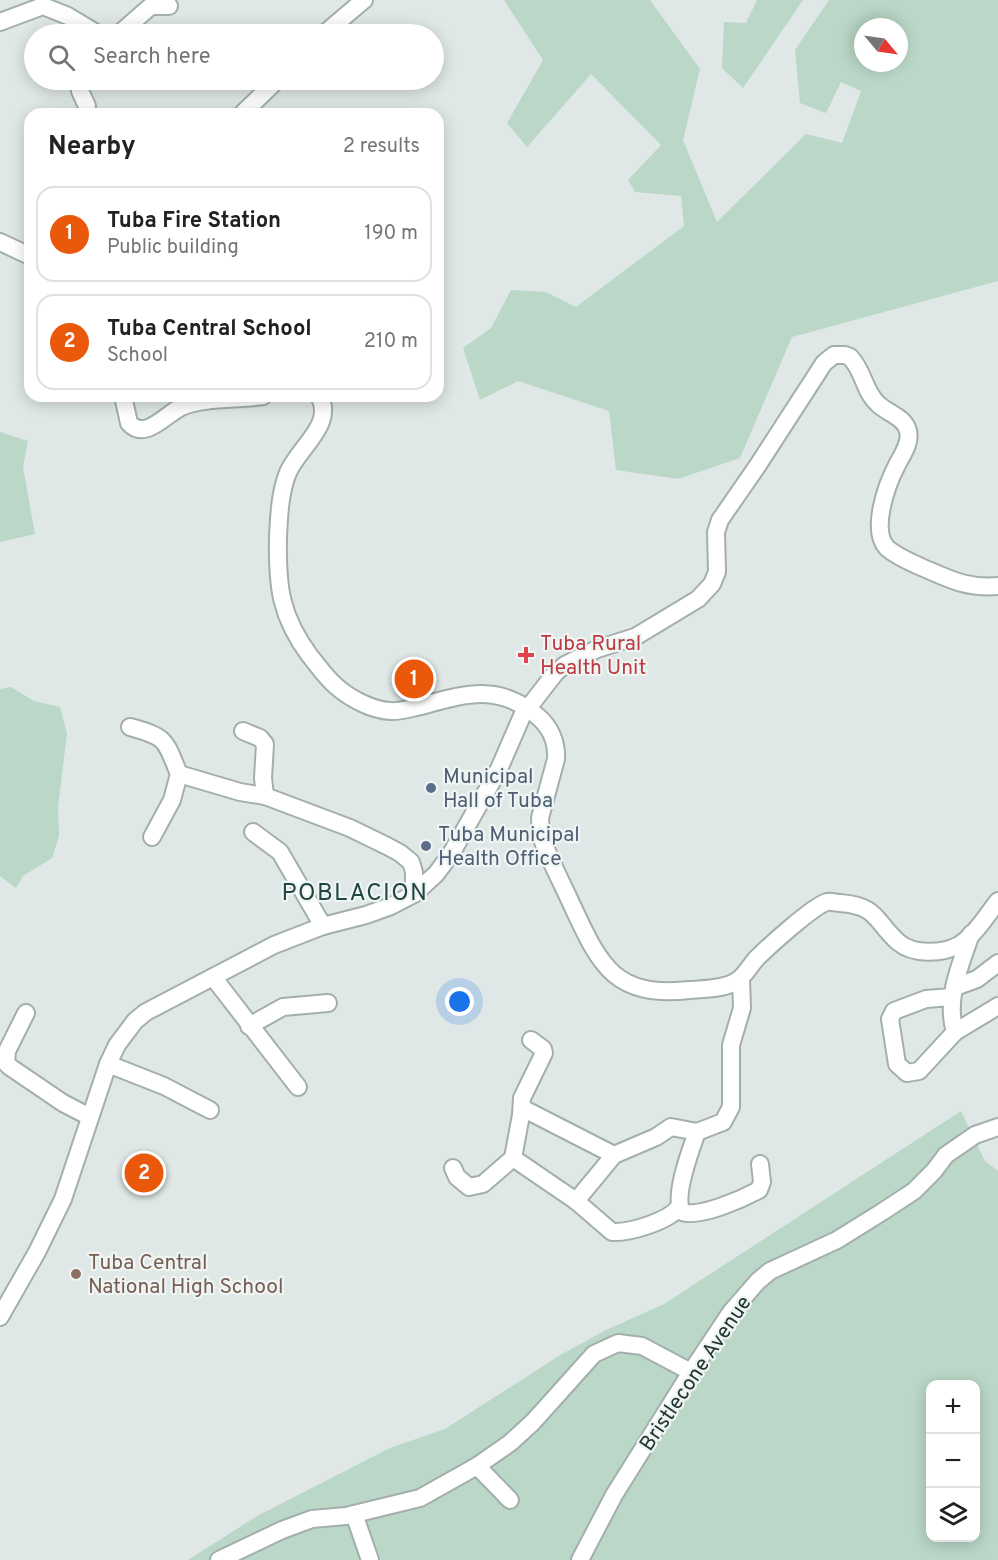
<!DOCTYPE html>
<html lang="en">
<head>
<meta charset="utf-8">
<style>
  :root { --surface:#fff; --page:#f2f2f2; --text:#202124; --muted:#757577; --line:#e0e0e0; --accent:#ea580c }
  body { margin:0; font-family:Overpass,sans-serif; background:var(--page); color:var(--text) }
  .controls { position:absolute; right:18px; bottom:18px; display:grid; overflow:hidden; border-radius:12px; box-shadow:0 3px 15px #0003 }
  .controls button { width:54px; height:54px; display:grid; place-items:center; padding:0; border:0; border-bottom:2px solid var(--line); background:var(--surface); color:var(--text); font:30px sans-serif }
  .compass { position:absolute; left:854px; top:18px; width:54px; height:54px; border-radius:50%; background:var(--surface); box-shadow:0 3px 15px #0003; rotate:119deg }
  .you { position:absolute; left:460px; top:1002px; width:21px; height:21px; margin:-15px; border:4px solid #fff; border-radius:50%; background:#1a73e8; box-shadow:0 0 0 9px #1a73e833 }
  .badge { display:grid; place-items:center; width:39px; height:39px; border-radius:50%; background:var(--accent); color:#fff; font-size:20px; font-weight:700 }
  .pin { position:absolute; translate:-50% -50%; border:3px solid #fff; box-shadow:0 2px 6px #0006 }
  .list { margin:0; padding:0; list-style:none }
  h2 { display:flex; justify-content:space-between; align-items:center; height:78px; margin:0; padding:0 24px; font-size:26px }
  h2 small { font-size:20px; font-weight:400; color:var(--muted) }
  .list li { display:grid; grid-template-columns:39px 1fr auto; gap:18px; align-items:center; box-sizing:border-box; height:96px; margin:0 12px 12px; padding:0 12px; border:2px solid var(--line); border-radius:18px }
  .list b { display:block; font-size:22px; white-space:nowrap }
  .list p { margin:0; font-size:20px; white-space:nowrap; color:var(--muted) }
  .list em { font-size:20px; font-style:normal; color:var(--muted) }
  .icon { flex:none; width:33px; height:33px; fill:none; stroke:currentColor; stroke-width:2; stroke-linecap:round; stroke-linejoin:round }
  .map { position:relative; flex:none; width:998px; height:1560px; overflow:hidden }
  .search { position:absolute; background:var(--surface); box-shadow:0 3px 15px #0003; left:24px; top:24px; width:420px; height:66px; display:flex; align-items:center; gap:15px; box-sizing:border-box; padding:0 21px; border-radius:33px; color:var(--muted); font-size:22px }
  .panel { position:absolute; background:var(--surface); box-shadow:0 3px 15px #0003; left:24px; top:108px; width:420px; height:294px; border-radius:18px }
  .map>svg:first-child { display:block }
  .green { fill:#bad7c7; fill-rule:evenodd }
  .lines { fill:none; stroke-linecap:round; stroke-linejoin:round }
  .minor-casing { stroke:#a3afad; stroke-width:20 }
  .minor { stroke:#fff; stroke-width:16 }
  .health-dot { fill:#e0444e; stroke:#eff5f3; stroke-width:2 }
  .service-dot { fill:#5c6f8a; stroke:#eff5f3; stroke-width:2 }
  .education-dot { fill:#8d6e63; stroke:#eff5f3; stroke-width:2 }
  .labels { text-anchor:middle; stroke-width:4.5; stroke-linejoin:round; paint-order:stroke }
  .health-label { font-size:21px; fill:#be3a42; stroke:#eff5f3; text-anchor:start }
  .service-label { font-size:21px; fill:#4e5e75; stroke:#eff5f3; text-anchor:start }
  .education-label { font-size:21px; fill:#785e54; stroke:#eff5f3; text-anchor:start }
  .street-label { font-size:21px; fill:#223634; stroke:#eff5f3 }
  .quarter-label { font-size:24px; letter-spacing:1.5px; fill:#214542; stroke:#eff5f3 }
</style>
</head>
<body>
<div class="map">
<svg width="998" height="1560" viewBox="0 0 998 1560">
  <rect width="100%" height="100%" fill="#dfe8e6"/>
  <!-- green -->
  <g class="green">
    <path d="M504 0H650L700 69 683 140 717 222 806 134 842 143 861 91 841 82 826 113 800 103 795 50 829 0H998V281L792 337 740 458 678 479 616 470 609 411 518 381 480 400 463 348 491 328 511 290 546 292 576 307 684 226 681 196 635 192 628 180 661 145 591 74 527 147 507 123 543 60ZM863 27H899V63H863Z"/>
    <polygon points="757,0 803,0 743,88 722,68 724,22 746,23"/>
    <polygon points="0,432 28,441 23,467 35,534 0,542"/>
    <polygon points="11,687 34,701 60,707 67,733 58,808 59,836 52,858 23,876 16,888 0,876 0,689"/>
    <path d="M961 1111 985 1161 998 1171V1560H188L257 1516 390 1448 445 1429 562 1354 606 1330 664 1304ZM930 1384H976V1538H930Z"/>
  </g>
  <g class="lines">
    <defs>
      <g id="minor">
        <polyline points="0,22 43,6 68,16 98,34"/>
        <polyline points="119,34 151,6 169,6"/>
        <polyline points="324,34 364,0"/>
        <polyline points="80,80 80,91 87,106"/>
        <polyline points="242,114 277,80"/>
        <polyline points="0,242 30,256"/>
        <path d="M123 396 129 423C145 441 165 415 181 407 205 397 237 400 263 396"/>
        <path d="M319 396C336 425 296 449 287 475 280 494 279 516 278 537 277 586 280 616 310 656 319 667 326 678 337 687 351 699 372 710 390 711 400 712 411 708 421 706 465 694 497 683 536 715 550 726 557 742 556 759L540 818 541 836C549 859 561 881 571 903 600 965 613 998 690 990 704 989 726 989 738 980 745 975 750 966 756 959 768 947 813 906 827 902 831 901 836 903 840 903 878 906 874 920 898 942 913 955 942 954 959 945 975 935 987 915 998 901"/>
        <path d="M130 727C167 737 165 740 179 774L240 792 265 796 350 828 387 846 400 853 411 862 414 872V894"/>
        <polyline points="243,731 260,738 265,744 263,778 265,796"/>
        <polyline points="253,832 280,852 323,926"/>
        <polyline points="152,837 172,800 179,774"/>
        <polyline points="213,977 298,1087"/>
        <polyline points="955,987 977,979 998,963"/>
        <path d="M951 997 926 999 894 1011 890 1019 897 1064 907 1073 919 1071 955 1032C945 999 960 966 971 934"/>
        <polyline points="26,1013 7,1051 6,1063 10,1067 63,1103 90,1117"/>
        <polyline points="249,1026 283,1007 328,1003"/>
        <polyline points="955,1032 998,1006"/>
        <polyline points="108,1064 164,1086 210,1110"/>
        <polyline points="521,1115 522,1098 544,1053 543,1049 531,1040"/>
        <path d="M697 1132C691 1149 673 1196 682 1212 700 1218 742 1199 759 1190L762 1182 760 1164"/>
        <path d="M513 1158 576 1201 612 1232C630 1233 669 1221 679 1207"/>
        <polyline points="453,1168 457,1177 469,1187 483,1184 513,1158 521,1115 526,1110 614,1155 656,1137 671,1127 697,1132 723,1122 731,1107 731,1045 742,1008 741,978"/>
        <polyline points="576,1201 614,1155"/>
        <path d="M0 1317 37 1252 63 1199 108 1064 117 1045 135 1021 146 1012 274 945 323 926 366 915 391 906 414 894 436 874 451 854 499 769 522 716 556 672 565 665 597 649 635 637 698 599 712 584 717 572 716 532 720 520 758 465 824 363 834 355H845L850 357C864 371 864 392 878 404 887 413 905 417 908 431 911 443 902 455 897 465 887 484 870 530 887 548 896 556 908 561 919 566 947 578 966 589 998 586"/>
        <polyline points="477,1466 510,1500"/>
        <polyline points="354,1514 370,1560"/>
        <polyline points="219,1560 282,1530 312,1519 346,1516 420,1498 477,1466 510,1443 533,1422 594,1354 618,1343 642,1346 691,1372"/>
        <polyline points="580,1560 614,1495 691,1372 731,1312 758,1281 770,1271 837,1240 882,1212 914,1191 934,1171 946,1155 975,1135 998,1127"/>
      </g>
    </defs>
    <!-- minor casing -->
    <use href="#minor" class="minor-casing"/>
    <!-- minor -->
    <use href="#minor" class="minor"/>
  </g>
  <!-- markers -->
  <path class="health-dot" d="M523 646h6v6h6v6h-6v6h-6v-6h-6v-6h6z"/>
  <g class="service-dot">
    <circle cx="431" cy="788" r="6"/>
    <circle cx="426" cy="846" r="6"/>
  </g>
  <circle class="education-dot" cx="76" cy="1274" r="6"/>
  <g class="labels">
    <!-- health labels -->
    <g class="health-label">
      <text x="540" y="650">Tuba Rural<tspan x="540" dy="24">Health Unit</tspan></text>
    </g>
    <!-- service labels -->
    <g class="service-label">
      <text x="443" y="783">Municipal<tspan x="443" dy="24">Hall of Tuba</tspan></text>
      <text x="438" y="841">Tuba Municipal<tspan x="438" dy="24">Health Office</tspan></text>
    </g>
    <!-- education labels -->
    <g class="education-label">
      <text x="88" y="1269">Tuba Central<tspan x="88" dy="24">National High School</tspan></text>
    </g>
    <!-- street labels -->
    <g class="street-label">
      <text transform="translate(695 1373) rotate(-56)" y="7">Bristlecone Avenue</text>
    </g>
    <!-- quarter labels -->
    <g class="quarter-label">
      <text x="355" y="900">POBLACION</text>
    </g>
  </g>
</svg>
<div class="controls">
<button>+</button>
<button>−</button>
<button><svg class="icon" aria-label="layers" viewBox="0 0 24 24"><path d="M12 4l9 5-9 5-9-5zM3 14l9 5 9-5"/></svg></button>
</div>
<svg class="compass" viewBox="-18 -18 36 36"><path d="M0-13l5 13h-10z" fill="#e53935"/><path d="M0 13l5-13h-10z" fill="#757577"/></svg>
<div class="you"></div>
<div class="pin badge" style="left:414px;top:679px">1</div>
<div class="pin badge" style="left:144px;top:1173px">2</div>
<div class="search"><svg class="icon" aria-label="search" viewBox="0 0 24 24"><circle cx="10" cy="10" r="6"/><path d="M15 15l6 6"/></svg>Search here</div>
<section class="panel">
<h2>Nearby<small>2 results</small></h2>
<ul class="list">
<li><span class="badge">1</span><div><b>Tuba Fire Station</b><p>Public building</p></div><em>190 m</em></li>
<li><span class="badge">2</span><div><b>Tuba Central School</b><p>School</p></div><em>210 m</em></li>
</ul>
</section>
</div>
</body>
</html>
